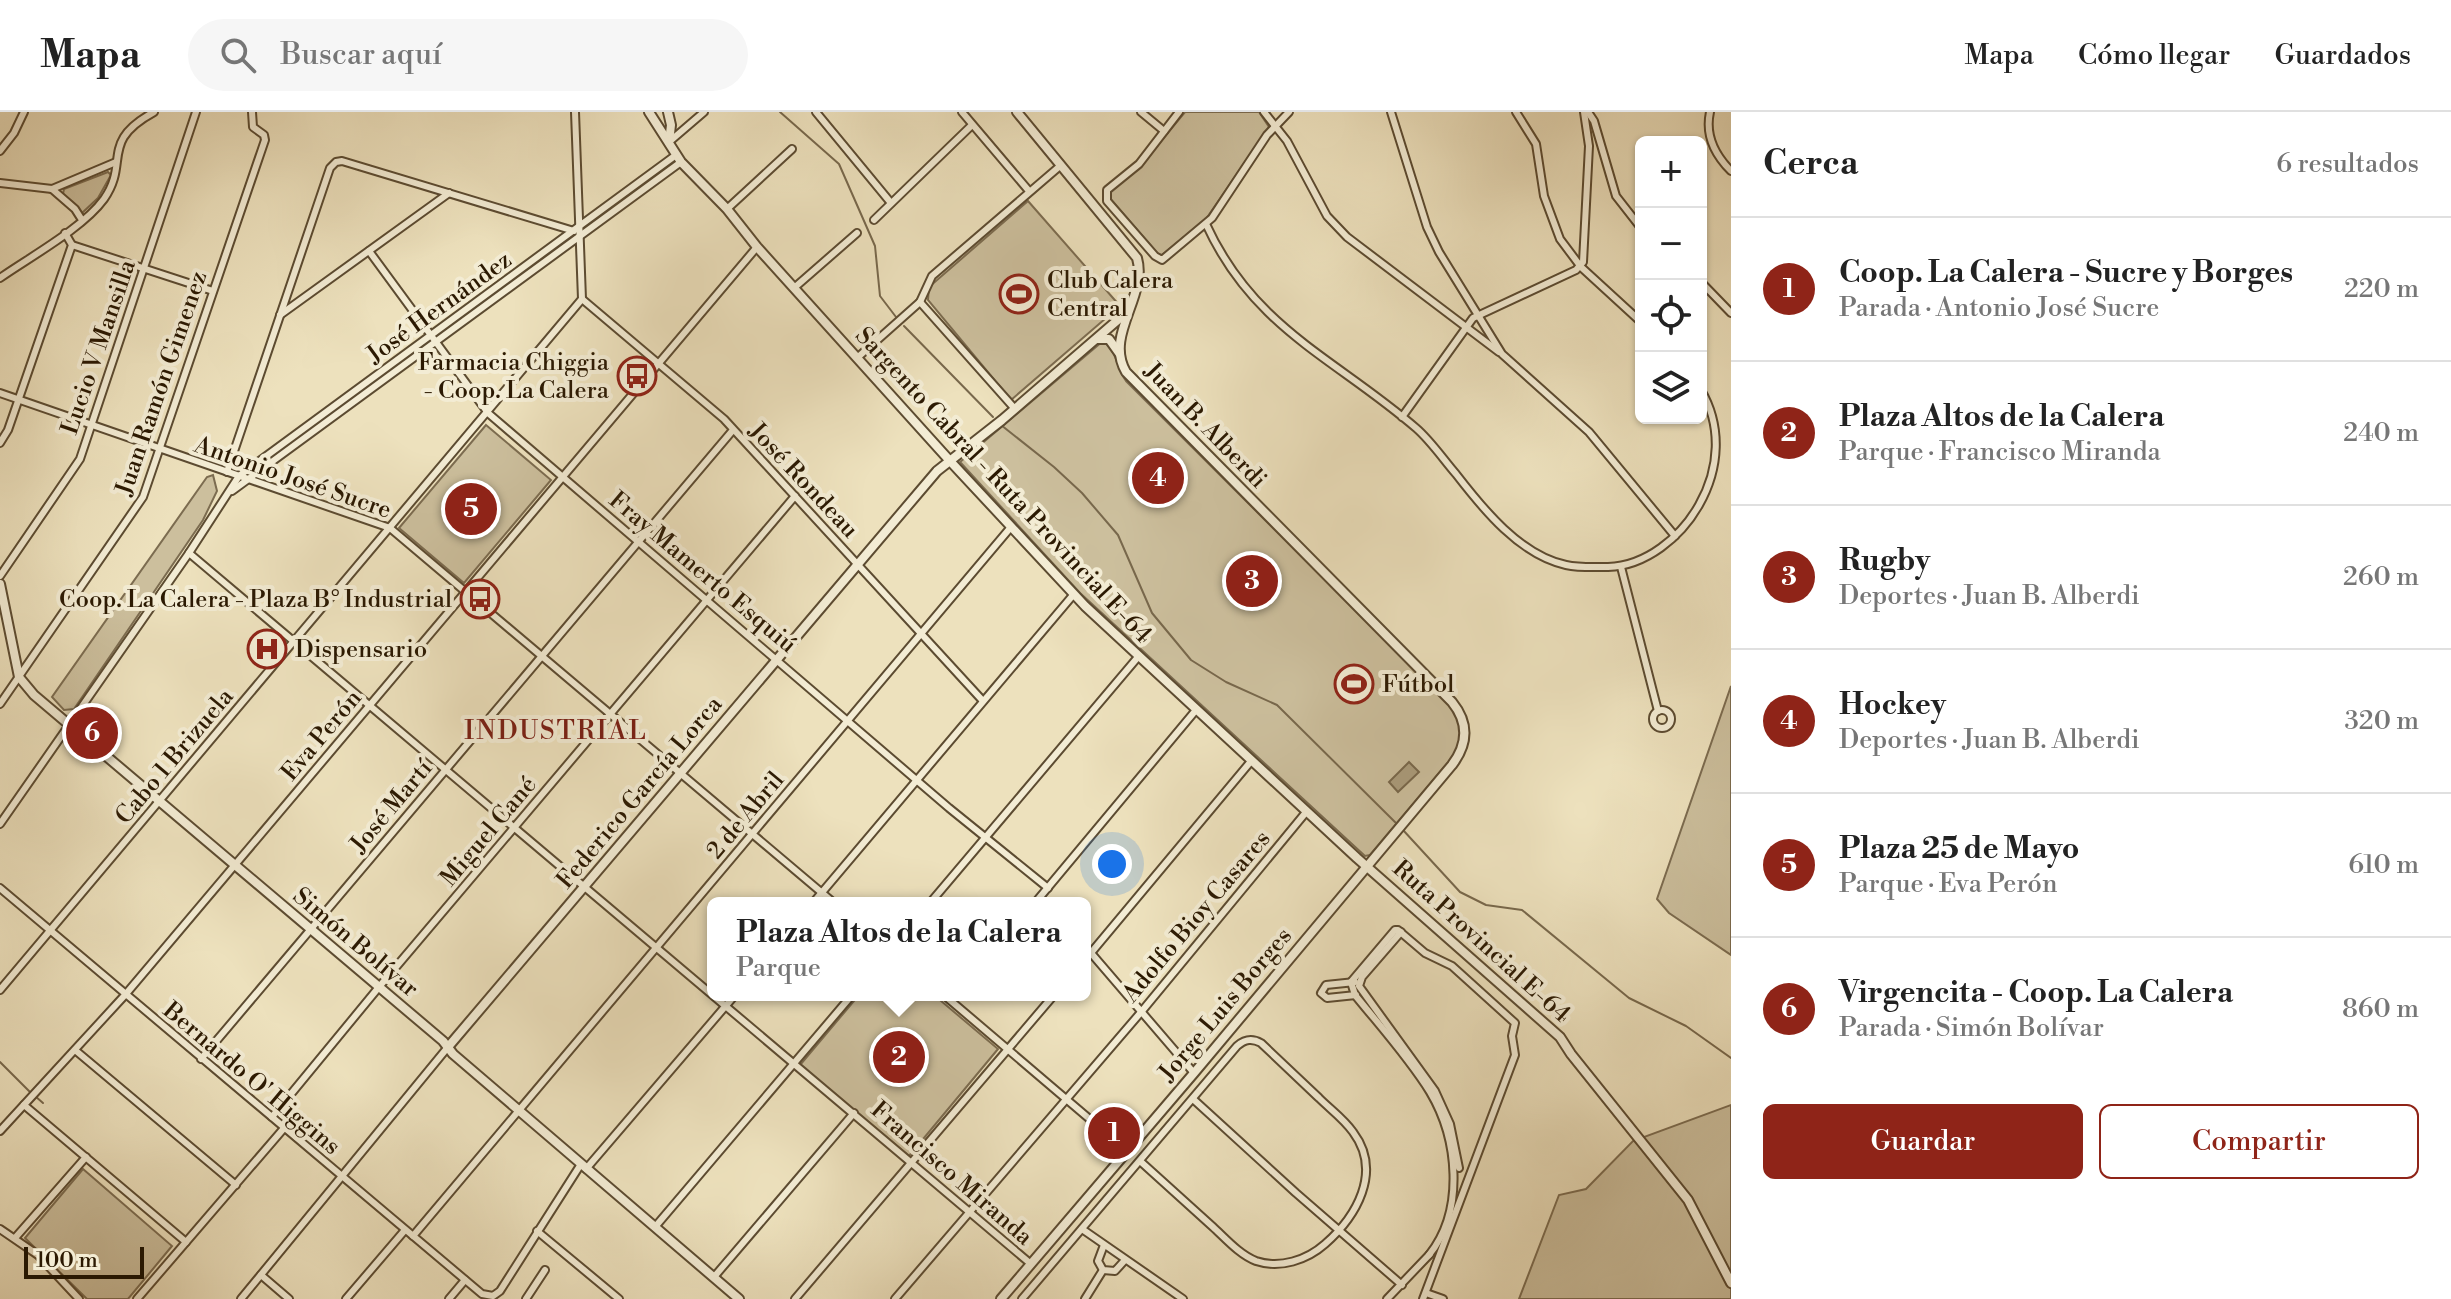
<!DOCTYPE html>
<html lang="es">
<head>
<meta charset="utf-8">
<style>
  :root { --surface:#fff; --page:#f6f6f6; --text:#222; --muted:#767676; --line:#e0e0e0; --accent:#8f2418 }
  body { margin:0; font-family:"Libre Bodoni",serif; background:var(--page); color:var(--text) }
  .controls { position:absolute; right:24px; top:24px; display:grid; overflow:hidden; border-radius:12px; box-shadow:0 2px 6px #0004 }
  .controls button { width:72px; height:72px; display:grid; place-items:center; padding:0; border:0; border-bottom:2px solid var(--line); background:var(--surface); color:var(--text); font:40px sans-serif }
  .scale { position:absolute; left:24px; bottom:20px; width:120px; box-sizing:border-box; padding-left:8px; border:4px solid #2b1902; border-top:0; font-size:22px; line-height:28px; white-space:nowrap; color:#2b1902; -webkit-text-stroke:6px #f3ecd4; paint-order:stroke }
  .you { position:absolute; left:1112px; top:752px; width:28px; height:28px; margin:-20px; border:6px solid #fff; border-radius:50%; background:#1a73e8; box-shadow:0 0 0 12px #1a73e833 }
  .badge { display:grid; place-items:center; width:52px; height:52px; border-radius:50%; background:var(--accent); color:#fff; font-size:26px; font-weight:700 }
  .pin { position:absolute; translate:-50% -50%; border:4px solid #fff; box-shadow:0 2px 8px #0006 }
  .popup { position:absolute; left:707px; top:785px; width:384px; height:104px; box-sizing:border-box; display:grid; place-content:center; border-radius:12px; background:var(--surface); filter:drop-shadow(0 2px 6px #0005); font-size:26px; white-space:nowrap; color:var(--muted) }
  .popup b { font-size:30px; color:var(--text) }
  .popup::after { content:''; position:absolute; left:50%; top:100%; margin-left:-16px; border:16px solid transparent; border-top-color:var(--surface) }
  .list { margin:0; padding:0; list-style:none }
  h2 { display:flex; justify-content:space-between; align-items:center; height:104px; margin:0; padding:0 32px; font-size:34px }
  h2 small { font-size:26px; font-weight:400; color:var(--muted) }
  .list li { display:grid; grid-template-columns:52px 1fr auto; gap:24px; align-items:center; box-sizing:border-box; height:144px; padding:0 32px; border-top:2px solid var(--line) }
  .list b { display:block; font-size:30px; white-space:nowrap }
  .list p { margin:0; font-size:26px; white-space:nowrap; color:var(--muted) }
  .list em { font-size:26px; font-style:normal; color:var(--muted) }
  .actions { display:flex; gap:16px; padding:24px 32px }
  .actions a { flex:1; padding:18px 0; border:2px solid var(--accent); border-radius:12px; text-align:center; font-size:28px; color:var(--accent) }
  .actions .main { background:var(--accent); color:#fff }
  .icon { flex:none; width:44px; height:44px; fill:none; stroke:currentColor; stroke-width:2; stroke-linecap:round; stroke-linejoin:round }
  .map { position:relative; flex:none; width:1731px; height:1187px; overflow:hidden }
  header { display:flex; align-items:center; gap:48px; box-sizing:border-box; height:112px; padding:0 40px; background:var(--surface); border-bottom:2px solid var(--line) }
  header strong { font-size:38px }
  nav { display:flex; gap:44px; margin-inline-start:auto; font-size:28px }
  .search { width:560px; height:72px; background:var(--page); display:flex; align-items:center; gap:20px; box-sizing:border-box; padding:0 28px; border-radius:44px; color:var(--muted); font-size:30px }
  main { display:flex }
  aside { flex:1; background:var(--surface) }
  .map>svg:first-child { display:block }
  .green { fill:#ccbf9d; stroke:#7c6c50; stroke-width:2 }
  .water { fill:#ab9d7d; stroke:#78684c; stroke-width:2 }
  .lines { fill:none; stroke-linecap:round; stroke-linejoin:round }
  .stream { stroke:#78684c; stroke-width:2 }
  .minor-casing { stroke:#5c4b31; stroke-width:10 }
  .tertiary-casing { stroke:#5c4b31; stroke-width:12 }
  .minor { stroke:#f3ecd4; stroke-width:6 }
  .tertiary { stroke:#f3ecd4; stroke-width:8 }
  .labels { text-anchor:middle; stroke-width:8; stroke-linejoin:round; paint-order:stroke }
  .poi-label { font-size:24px; fill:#2b1902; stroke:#f3ecd4; text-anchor:start }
  .street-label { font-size:24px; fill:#2b1902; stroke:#f3ecd4 }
  .neighbourhood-label { font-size:26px; letter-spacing:2px; fill:#7a1f14; stroke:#f3ecd4 }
</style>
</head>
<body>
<header>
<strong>Mapa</strong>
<div class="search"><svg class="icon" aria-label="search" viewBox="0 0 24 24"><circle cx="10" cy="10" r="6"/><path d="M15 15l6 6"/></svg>Buscar aquí</div>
<nav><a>Mapa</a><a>Cómo llegar</a><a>Guardados</a></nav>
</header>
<main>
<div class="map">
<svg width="1731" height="1187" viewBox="0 0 1731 1187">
  <rect width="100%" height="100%" fill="#ede1bd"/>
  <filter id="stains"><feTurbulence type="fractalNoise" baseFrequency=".0025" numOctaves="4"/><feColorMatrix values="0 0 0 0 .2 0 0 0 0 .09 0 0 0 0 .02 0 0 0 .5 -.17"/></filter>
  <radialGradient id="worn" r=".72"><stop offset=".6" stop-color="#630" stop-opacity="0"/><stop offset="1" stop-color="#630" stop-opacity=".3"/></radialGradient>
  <!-- green -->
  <g class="green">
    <polygon points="1185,0 1259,0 1269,15 1206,107 1162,143 1158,142 1109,85 1110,80 1138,57"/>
    <polygon points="108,60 111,63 98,86 82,101 63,82 64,77"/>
    <polygon points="1028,89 1120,194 1011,288 928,188 929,175"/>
    <path d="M1103 229C1117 238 1116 255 1126 269L1449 592 1461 611V635L1370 743 1365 744 1080 481 960 350Z"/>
    <polygon points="486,313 551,368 464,471 399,416"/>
    <polygon points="213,363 217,379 203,408 74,597 64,598 52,585 207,365"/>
    <polygon points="1731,574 1731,843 1669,801 1657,787"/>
    <polygon points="859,883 934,883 998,937 909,1044 800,953"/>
    <polygon points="1731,993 1731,1187 1519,1187 1559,1083 1586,1077 1633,1029"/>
    <polygon points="83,1057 172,1134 128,1187 87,1187 25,1126"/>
  </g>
  <!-- water -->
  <polygon class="water" points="1409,650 1419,660 1398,680 1389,670"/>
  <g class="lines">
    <!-- stream -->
    <g class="stream">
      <polyline points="780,0 839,52 875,134 880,184 896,205"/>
      <polyline points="904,214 993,305"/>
      <polyline points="1001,313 1054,355 1082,381 1118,423 1152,501 1191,548 1226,570 1277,593 1399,714"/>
      <polyline points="1403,718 1460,780 1486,793 1522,798 1629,886 1686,914 1731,946"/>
      <polyline points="0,950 30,980"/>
      <polyline points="35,984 43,991"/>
    </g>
    <defs>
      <g id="minor">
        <polyline points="816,0 891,91"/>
        <polyline points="962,0 1029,79"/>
        <polyline points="1141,0 1164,19"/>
        <polyline points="1179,0 1139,52 1107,78 1107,89 1155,144 1162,148 1212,106 1267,23 1289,0"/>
        <polyline points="1264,0 1287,29 1327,104 1347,125 1499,240"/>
        <polyline points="1391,0 1427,115 1439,140 1502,242 1589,320 1675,424"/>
        <polyline points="1516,0 1536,32 1544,84 1560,127 1581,155 1641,210"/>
        <polyline points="1588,0 1594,9 1616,84 1641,116"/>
        <path d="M1710 0C1705 23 1715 43 1731 59"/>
        <polyline points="669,30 704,0"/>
        <polyline points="0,39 14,21 24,0"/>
        <polyline points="0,71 52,77 75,97 82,108"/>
        <polyline points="52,77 116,50"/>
        <polyline points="727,97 792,37"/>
        <polyline points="874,108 972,13"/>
        <path d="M1206 112C1254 217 1335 246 1416 316 1431 329 1443 347 1456 362 1483 397 1520 443 1566 453 1580 456 1594 455 1608 455 1646 454 1681 425 1699 393 1720 356 1722 314 1701 278"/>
        <polyline points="72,133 213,179"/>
        <polyline points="369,139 488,301 949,696 1048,776"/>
        <path d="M0 166C30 145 83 116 104 87 130 50 99 30 154 0"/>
        <polyline points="1701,170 1731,201"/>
        <polyline points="794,176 857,121"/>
        <polyline points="582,187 724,307 983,589"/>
        <polyline points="920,190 1015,297"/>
        <polyline points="280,203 449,81"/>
        <polyline points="857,246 920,190 932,164 1060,54"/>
        <polyline points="0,281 390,416 834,791"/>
        <polyline points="1402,305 1473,206 1576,158 1583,150 1589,34 1584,0"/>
        <polyline points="0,331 8,318 72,133 65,121"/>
        <polyline points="227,360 330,56 336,50 342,49 574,119"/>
        <polyline points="232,379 681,50"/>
        <polyline points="189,441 1031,1152"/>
        <polyline points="1621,455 1658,599"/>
        <polyline points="0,464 80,347 196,0"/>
        <polyline points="0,592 143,385 265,28 264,23 253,15 252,0"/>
        <circle cx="1662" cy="607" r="9"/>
        <polyline points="0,712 189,441 239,364 676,43"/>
        <polyline points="0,776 482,1182 493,1184 500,1179 581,1052"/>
        <polyline points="813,791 1074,482"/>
        <polyline points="930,791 1138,545"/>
        <polyline points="1035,791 1196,598"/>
        <polyline points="1401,820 1362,865 1359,874 1435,979 1450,1012 1459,1056"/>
        <polyline points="1085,834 1194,961"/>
        <polyline points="1085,848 1252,648"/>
        <polyline points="1351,870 1395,818 1398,818 1425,841 1452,854 1515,911 1512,924 1515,943 1423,1187"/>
        <path d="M1351 870 1355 883C1380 914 1409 946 1430 980 1458 1027 1465 1098 1429 1143"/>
        <polyline points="1355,870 1326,873 1321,881 1327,886 1356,883"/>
        <polyline points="0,878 582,187 575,0"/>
        <polyline points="944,883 1126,1038"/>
        <polyline points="75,938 236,1073"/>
        <polyline points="201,947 733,318"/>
        <polyline points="1193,987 1296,1081 1402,1173"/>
        <polyline points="24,993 186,1130"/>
        <polyline points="272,1005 379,875 795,384"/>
        <polyline points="0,1019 125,883 757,135"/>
        <polyline points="586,1057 735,883"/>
        <polyline points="655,1115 852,883"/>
        <polyline points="0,1117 38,1143 79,1187"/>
        <polyline points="1082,1117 1183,1187"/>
        <polyline points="537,1119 619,1187"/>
        <polyline points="413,1124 1011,415"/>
        <polyline points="15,1126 86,1045"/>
        <polyline points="1104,1133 1098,1149 1103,1158 1115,1159 1125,1148"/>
        <polyline points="261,1163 289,1187"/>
        <polyline points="714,1165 854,1001"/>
        <polyline points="1426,1181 1443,1187"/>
        <polyline points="137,1187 285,1015"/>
        <polyline points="241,1187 448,935"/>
        <polyline points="346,1187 405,1118"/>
        <polyline points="449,1187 465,1168"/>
        <polyline points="526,1187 545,1158"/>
        <polyline points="795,1187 1054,883"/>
        <polyline points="895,1187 1142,899 1307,699"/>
        <path d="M1022 1187 1237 934C1245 927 1252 926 1261 931 1280 949 1299 967 1319 986 1330 997 1344 1007 1353 1020 1383 1060 1356 1105 1325 1132 1307 1148 1280 1157 1256 1149 1240 1143 1226 1127 1213 1115 1189 1093 1164 1071 1140 1049"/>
        <polyline points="1085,1187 1103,1158"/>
        <polyline points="1387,1187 1430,1142"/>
      </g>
      <g id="tertiary">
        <polyline points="649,0 681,50 727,97 757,135 950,349 1085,494 1357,746 1560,925 1571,942 1688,1088 1731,1171"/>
        <polyline points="668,0 671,13 669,30"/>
        <polyline points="1097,227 1109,227 1119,241"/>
        <polyline points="0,472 19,565 34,583 443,929 453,942 739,1187"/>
        <polyline points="448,935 937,359 1002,308 1127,200"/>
        <path d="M1001 1187 1194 961 1452 653C1468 632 1469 611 1452 590L1126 260C1104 223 1148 184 1137 146L1017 0"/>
      </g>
    </defs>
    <!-- minor casing -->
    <use href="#minor" class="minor-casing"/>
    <!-- tertiary casing -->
    <use href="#tertiary" class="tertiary-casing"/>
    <!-- minor -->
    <use href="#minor" class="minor"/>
    <!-- tertiary -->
    <use href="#tertiary" class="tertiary"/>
  </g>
  <!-- icons -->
  <defs>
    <symbol id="stadium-ring" viewBox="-11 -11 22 22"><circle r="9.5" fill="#f3ecd4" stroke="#8f2418" stroke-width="1.5"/><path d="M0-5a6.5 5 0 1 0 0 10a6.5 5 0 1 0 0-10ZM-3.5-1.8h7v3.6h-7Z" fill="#8f2418"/></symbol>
    <symbol id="bus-ring" viewBox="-11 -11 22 22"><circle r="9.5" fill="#f3ecd4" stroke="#8f2418" stroke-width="1.5"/><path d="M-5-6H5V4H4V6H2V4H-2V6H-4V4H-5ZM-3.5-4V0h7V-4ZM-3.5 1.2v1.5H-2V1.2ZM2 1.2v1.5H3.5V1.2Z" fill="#8f2418"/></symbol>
    <symbol id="hospital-ring" viewBox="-11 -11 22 22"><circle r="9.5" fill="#f3ecd4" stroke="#8f2418" stroke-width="1.5"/><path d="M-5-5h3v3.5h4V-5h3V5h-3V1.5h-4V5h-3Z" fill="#8f2418"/></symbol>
  </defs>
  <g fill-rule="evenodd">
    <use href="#stadium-ring" x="997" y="160" width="44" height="44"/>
    <use href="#bus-ring" x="615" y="242" width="44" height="44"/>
    <use href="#bus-ring" x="458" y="465" width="44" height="44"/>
    <use href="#hospital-ring" x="245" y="515" width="44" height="44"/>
    <use href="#stadium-ring" x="1332" y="550" width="44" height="44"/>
  </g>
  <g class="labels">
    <!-- poi labels -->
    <g class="poi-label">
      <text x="1047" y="176">Club Calera<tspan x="1047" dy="28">Central</tspan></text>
      <text x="609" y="258" text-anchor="end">Farmacia Chiggia<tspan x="609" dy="28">- Coop. La Calera</tspan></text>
      <text x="452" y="495" text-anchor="end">Coop. La Calera - Plaza B° Industrial</text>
      <text x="295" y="545">Dispensario</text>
      <text x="1382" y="580">Fútbol</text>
    </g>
    <!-- street labels -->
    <g class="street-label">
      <text transform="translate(439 195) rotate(-36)" y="8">José Hernández</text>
      <text transform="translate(98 235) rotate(-71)" y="8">Lucio V Mansilla</text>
      <text transform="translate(161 271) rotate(-71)" y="8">Juan Ramón Gimenez</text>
      <text transform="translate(1206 313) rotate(46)" y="8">Juan B. Alberdi</text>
      <text transform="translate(293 365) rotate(19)" y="8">Antonio José Sucre</text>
      <text transform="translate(804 368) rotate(47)" y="8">José Rondeau</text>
      <text transform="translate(1004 373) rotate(47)" y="8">Sargento Cabral - Ruta Provincial E-64</text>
      <text transform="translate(703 460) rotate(40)" y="8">Fray Mamerto Esquiú</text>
      <text transform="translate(321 623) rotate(-50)" y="8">Eva Perón</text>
      <text transform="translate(174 644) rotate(-50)" y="8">Cabo 1 Brizuela</text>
      <text transform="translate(639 680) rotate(-50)" y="8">Federico García Lorca</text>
      <text transform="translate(391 694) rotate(-50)" y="8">José Martí</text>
      <text transform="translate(745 703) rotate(-50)" y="8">2 de Abril</text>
      <text transform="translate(488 719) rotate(-50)" y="8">Miguel Cané</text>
      <text transform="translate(1196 804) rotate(-50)" y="8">Adolfo Bioy Casares</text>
      <text transform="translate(1482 829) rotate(42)" y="8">Ruta Provincial E-64</text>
      <text transform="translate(356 830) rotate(40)" y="8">Simón Bolívar</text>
      <text transform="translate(1225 892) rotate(-50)" y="8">Jorge Luis Borges</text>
      <text transform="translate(252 966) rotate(40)" y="8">Bernardo O' Higgins</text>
      <text transform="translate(952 1061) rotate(41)" y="8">Francisco Miranda</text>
    </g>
    <!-- neighbourhood labels -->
    <g class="neighbourhood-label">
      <text x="556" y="627">INDUSTRIAL</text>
    </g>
  </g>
  <rect width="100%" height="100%" filter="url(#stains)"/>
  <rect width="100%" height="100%" fill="url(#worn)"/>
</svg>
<div class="controls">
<button>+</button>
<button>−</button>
<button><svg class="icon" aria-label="locate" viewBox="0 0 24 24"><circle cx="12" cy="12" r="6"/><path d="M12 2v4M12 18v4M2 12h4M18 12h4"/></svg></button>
<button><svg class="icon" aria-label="layers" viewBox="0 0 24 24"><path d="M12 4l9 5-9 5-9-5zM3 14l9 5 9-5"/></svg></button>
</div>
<div class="scale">100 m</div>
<div class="you"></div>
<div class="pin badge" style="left:1114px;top:1021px">1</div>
<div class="pin badge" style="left:899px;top:945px">2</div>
<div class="popup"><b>Plaza Altos de la Calera</b>Parque</div>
<div class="pin badge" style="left:1252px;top:469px">3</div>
<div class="pin badge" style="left:1158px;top:366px">4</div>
<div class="pin badge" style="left:471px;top:397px">5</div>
<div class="pin badge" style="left:92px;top:621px">6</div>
</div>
<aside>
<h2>Cerca<small>6 resultados</small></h2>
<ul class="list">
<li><span class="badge">1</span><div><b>Coop. La Calera - Sucre y Borges</b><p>Parada · Antonio José Sucre</p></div><em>220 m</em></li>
<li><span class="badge">2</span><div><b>Plaza Altos de la Calera</b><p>Parque · Francisco Miranda</p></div><em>240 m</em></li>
<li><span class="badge">3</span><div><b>Rugby</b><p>Deportes · Juan B. Alberdi</p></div><em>260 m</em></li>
<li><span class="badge">4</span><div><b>Hockey</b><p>Deportes · Juan B. Alberdi</p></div><em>320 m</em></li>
<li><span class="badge">5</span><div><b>Plaza 25 de Mayo</b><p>Parque · Eva Perón</p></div><em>610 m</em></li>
<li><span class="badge">6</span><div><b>Virgencita - Coop. La Calera</b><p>Parada · Simón Bolívar</p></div><em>860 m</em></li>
</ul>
<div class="actions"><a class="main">Guardar</a><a>Compartir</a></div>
</aside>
</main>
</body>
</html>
